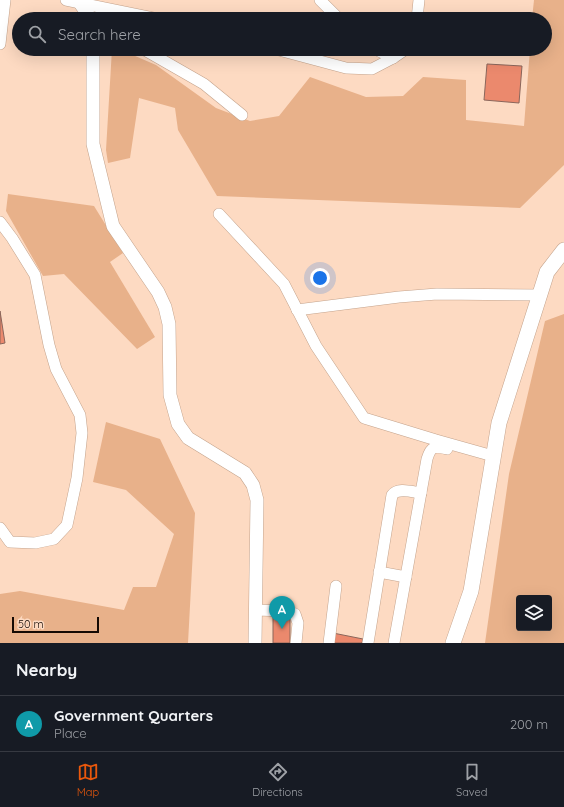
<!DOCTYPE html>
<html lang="en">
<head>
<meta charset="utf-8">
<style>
  :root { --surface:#171b24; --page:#20242c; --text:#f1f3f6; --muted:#9ea1a6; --line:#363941; --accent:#ea580c }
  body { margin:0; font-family:Quicksand,sans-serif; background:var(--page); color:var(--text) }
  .controls { position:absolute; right:12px; bottom:12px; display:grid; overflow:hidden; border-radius:4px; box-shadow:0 4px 16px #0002 }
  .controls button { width:36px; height:36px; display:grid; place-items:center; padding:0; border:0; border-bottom:1px solid var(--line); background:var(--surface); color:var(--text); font:20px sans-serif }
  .scale { position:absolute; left:12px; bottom:10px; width:87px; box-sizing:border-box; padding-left:4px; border:2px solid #150a04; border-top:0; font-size:11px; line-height:14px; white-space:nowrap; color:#150a04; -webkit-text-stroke:3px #fddac2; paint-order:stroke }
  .you { position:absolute; left:320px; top:278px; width:14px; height:14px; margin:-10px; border:3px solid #fff; border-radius:50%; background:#1a73e8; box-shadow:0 0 0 6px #1a73e833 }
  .badge { display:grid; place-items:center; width:26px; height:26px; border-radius:50%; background:var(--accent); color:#fff; font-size:13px; font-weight:700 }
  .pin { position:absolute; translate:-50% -33px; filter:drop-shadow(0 1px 2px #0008) }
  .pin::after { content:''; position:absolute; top:21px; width:14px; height:12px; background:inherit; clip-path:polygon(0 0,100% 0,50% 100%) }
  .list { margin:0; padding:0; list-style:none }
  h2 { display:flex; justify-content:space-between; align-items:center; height:52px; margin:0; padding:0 16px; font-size:17px }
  h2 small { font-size:13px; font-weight:400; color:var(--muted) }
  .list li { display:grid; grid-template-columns:26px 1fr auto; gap:12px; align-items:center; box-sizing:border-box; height:56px; padding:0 16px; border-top:1px solid var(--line) }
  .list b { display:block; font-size:15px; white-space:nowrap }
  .list p { margin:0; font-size:13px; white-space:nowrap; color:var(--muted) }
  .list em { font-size:13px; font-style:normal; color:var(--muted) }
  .icon { flex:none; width:22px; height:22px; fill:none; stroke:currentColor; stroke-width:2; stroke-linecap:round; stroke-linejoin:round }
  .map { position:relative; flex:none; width:564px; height:643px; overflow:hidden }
  .search { position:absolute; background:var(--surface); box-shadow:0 4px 16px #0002; left:12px; right:12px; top:12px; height:44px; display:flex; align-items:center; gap:10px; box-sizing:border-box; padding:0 14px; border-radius:22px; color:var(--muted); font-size:15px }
  .sheet { height:108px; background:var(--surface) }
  nav { display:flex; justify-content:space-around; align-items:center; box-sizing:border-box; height:56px; border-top:1px solid var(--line); background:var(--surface); font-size:11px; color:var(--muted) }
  nav a { display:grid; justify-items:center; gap:2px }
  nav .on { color:var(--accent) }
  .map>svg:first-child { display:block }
  .green { fill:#e8b18a; fill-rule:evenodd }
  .building { fill:#eb896d; stroke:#8a665b }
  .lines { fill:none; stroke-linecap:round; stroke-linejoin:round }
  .minor-casing { stroke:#c4a38c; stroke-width:12 }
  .tertiary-casing { stroke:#c4a38c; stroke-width:14 }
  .secondary-casing { stroke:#c4a38c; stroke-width:16 }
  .minor { stroke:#fff; stroke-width:11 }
  .tertiary { stroke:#fff; stroke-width:13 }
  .secondary { stroke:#fff; stroke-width:15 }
</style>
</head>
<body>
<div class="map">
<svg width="564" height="643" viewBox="0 0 564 643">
  <rect width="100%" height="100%" fill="#fddac2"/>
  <!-- green -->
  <g class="green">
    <polygon points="534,0 564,0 564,165 520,208 217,196 178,130 175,108 139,98 130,158 108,163 106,150 112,49 119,49 156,65 216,108 250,121 279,116 310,77 366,97 403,96 423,77 466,80 466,120 524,126 530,49 545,49 545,19 532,19"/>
    <polygon points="8,194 94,206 123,253 110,262 155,337 137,349 64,274 43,276 6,211"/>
    <path d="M564 314V643H485L509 474 545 321ZM519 598H549V628H519Z"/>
    <polygon points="106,422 160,439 195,513 188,643 0,643 0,594 20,591 124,610 133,587 156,587 174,534 126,490 93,482"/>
  </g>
  <!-- building -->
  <g class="building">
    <polygon points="487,64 522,66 519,103 484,100"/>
    <polygon points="0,311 5,343 0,344"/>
    <polygon points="273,614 290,615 290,643 273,643"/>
    <polygon points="333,633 363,639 362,643 331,643"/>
  </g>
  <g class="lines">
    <defs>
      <g id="minor">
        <polyline points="66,0 158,19"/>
        <polyline points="320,0 339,19"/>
        <polyline points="417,19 419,0"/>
        <polyline points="0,44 5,0"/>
        <polyline points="143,49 204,84 242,115"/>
        <polyline points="275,49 346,68 372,69 393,58 406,49"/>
        <polyline points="375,49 393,58"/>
        <polyline points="219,214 284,284 316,346 364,418 436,440 493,456"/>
        <polyline points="0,222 12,238 35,275 49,345 56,369 80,415 82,433 77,478 67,525 54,539 35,543 10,542 0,528"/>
        <polyline points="297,310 399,297 437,294 540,295"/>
        <polyline points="379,572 406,577"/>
        <polyline points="255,610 287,611 295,614 298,623 296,643"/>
        <polyline points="329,643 336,586"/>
        <path d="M368 643 392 495C398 487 412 492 421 493"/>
        <path d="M394 643 427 459C431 446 434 446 447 449"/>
      </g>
      <g id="tertiary">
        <polyline points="80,0 80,3 91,19"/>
        <polyline points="93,49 93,144 113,226 158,292 165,307 169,324 170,395 178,424 188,438 245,473 253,485 257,500 255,643"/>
      </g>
      <polyline id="secondary" points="453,643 471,591 499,423 547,272 564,250"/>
    </defs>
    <!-- minor casing -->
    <use href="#minor" class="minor-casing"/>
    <!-- tertiary casing -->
    <use href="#tertiary" class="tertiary-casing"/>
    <!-- secondary casing -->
    <use href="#secondary" class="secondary-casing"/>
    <!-- minor -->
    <use href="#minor" class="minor"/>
    <!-- tertiary -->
    <use href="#tertiary" class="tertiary"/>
    <!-- secondary -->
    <use href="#secondary" class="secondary"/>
  </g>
</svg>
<div class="controls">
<button><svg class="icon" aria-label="layers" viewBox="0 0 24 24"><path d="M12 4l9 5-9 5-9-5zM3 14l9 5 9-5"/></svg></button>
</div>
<div class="scale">50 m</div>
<div class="you"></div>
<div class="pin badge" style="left:282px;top:629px;background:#0f9aa8">A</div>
<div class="search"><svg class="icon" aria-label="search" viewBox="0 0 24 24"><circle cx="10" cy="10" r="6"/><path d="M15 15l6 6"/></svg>Search here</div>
</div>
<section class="sheet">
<h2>Nearby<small></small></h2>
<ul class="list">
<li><span class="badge" style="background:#0f9aa8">A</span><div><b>Government Quarters</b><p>Place</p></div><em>200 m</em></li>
</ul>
</section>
<nav>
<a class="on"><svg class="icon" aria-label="map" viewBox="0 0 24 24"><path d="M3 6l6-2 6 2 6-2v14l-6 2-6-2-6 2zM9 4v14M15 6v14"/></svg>Map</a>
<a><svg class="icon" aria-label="directions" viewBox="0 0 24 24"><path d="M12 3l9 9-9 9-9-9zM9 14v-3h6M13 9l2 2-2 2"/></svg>Directions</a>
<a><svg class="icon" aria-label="saved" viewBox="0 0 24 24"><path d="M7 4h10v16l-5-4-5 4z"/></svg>Saved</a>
</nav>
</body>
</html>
